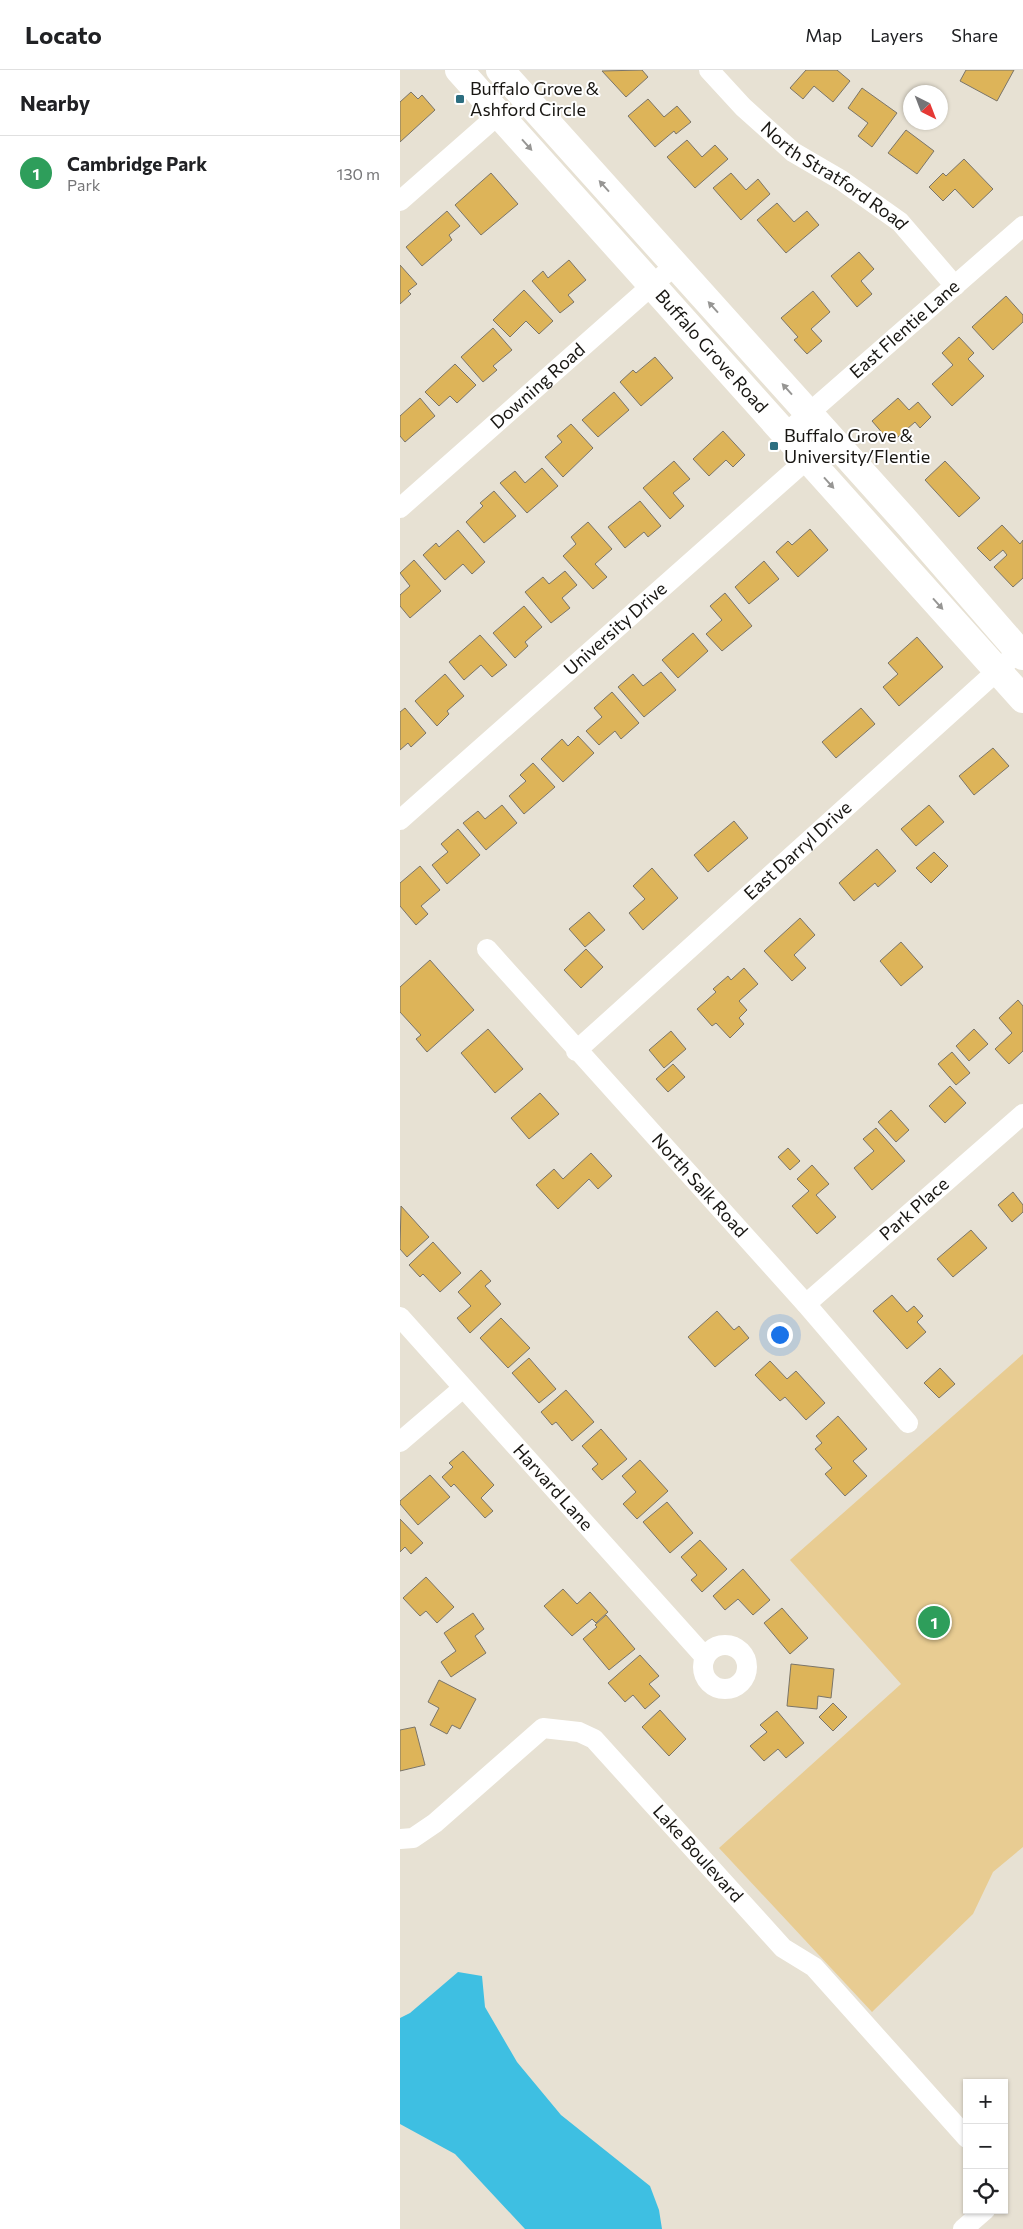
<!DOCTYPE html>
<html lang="en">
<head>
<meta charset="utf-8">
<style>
  :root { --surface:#fff; --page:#f6f6f6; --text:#202124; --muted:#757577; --line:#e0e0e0; --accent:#2c6e80 }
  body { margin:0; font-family:Commissioner,sans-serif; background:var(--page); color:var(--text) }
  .controls { position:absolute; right:15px; bottom:15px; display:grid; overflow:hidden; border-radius:0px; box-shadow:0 1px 4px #0004 }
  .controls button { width:45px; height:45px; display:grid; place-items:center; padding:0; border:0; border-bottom:1px solid var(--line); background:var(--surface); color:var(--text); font:25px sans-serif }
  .compass { position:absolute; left:503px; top:15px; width:45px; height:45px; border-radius:50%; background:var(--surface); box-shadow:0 1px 4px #0004; rotate:138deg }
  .you { position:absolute; left:379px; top:1264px; width:18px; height:18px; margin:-12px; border:4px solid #fff; border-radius:50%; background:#1a73e8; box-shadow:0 0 0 8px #1a73e833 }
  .badge { display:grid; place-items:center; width:32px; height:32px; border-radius:50%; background:var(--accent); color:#fff; font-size:16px; font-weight:700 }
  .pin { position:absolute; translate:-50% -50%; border:2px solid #fff; box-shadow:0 1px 5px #0006 }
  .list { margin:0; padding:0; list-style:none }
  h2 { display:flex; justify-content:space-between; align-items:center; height:65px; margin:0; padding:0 20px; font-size:21px }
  h2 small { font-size:16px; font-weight:400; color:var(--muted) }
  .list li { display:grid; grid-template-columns:32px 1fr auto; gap:15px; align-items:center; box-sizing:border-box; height:75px; padding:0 20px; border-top:1px solid var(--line) }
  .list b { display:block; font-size:19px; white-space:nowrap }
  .list p { margin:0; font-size:16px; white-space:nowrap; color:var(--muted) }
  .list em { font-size:16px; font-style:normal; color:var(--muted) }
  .icon { flex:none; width:28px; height:28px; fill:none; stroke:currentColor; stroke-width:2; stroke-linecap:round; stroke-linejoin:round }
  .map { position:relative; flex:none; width:623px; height:2159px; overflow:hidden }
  header { display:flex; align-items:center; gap:30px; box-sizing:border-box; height:70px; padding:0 25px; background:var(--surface); border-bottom:1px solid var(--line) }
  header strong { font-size:24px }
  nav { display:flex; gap:28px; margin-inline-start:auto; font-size:18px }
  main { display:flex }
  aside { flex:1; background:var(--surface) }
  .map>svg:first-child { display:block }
  .green { fill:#e8cc92 }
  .water { fill:#3ebfe2 }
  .building { fill:#ddb459; stroke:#7b7569 }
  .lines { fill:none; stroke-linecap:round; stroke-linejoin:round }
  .street { stroke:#fff; stroke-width:20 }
  .secondary { stroke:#fff; stroke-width:28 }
  .oneway { fill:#979694 }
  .poi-dot { fill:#2c6e80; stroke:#fff; stroke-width:2 }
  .labels { text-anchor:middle; stroke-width:4; stroke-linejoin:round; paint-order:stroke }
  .poi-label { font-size:18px; fill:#181612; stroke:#fff; text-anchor:start }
  .street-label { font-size:18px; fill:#181612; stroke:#fff }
</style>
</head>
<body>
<header>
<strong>Locato</strong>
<nav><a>Map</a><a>Layers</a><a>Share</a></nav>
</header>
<main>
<aside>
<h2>Nearby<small></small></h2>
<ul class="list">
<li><span class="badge" style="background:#2e9e5b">1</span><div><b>Cambridge Park</b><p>Park</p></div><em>130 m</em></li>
</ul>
</aside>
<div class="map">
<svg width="623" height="2159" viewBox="0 0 623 2159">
  <rect width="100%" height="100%" fill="#e7e1d3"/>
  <!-- green -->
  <polygon class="green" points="623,1284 623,1777 593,1802 573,1844 472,1942 319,1778 501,1614 390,1490"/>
  <!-- water -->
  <polygon class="water" points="58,1902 82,1906 85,1937 117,1992 161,2045 250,2116 259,2140 262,2159 125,2159 55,2084 0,2054 0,1948 10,1943"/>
  <!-- building -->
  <g class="building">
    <polygon points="242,0 248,7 226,27 202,1"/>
    <polygon points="406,0 437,0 450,11 433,32 414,16 403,29 390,18"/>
    <polygon points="566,0 614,0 597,31 560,11"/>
    <polygon points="462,18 497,43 472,77 458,66 468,53 448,38"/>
    <polygon points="11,22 18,29 22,25 35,40 0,72 0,32"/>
    <polygon points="248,29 264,47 277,36 291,52 276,64 274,61 255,77 228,46"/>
    <polygon points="506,60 534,81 517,104 488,83"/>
    <polygon points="287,70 302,87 315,75 328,89 295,118 267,87"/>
    <polygon points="564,89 593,119 573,138 555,119 543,131 529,117 543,103 546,106"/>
    <polygon points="91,103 118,134 81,165 55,135"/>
    <polygon points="331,103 346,120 358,109 370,124 341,150 313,118"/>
    <polygon points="377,133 394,152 407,141 419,155 386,183 357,150"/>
    <polygon points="47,141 60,156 49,165 52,170 22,196 6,177"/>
    <polygon points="459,182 474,199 461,211 472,224 457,237 431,206"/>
    <polygon points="169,190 186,210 168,225 174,232 160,243 132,211 143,201 148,208"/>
    <polygon points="0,195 17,214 8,221 11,224 0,234"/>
    <polygon points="124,220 153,251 139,264 126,251 110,267 93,250"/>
    <polygon points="413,221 430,242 411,259 422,271 407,284 394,270 398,267 381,248"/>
    <polygon points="606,226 623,245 623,252 593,280 572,257"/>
    <polygon points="93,258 112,280 93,296 97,300 83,312 61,287"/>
    <polygon points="559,267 574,283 568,289 584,306 552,336 532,314 553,295 542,283"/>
    <polygon points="255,287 273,308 241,336 220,312 233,300 236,303"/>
    <polygon points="55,294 76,315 57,333 50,326 39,336 25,322"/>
    <polygon points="214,322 229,340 198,367 182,350"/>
    <polygon points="20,328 35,346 5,372 0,366 0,346"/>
    <polygon points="498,328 509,340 518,332 531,347 520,358 515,352 491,373 472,351"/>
    <polygon points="171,354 193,378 163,407 145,387 162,372 157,366"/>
    <polygon points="323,361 345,385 333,397 326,390 309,406 293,389"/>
    <polygon points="274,391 290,409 273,423 284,436 270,449 243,418"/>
    <polygon points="545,391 580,428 559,447 525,410"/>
    <polygon points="142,398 158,416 127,443 100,413 115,401 125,413"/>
    <polygon points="94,421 116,446 84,473 66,452 83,436 80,433"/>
    <polygon points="240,431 261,456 248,467 244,462 225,478 208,457"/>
    <polygon points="188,452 212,479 195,494 207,507 193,519 163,486 176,474 171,467"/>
    <polygon points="602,455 620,474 623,470 623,508 613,517 594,497 607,485 603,480 590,491 577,478"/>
    <polygon points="410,459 428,480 398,507 376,482 388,471 392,475"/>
    <polygon points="58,460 85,492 72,504 63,494 45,510 23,485 36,473 39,477"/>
    <polygon points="14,490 41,521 10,548 0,536 0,525 10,516 0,503"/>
    <polygon points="364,491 379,509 349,534 335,517"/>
    <polygon points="165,501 177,515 162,528 170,538 151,553 125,522 143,507 149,514"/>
    <polygon points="325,523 352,556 322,581 306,564 322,550 310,536"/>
    <polygon points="124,536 142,557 125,572 128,576 115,588 93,563"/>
    <polygon points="293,563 308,581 278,608 262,590"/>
    <polygon points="80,565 107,595 92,607 81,595 64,610 49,592"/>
    <polygon points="517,567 543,597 499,636 483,617 498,604 488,593"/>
    <polygon points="261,602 276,620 244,647 218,617 233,604 243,616"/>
    <polygon points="45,604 64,626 47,641 49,644 37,656 15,631"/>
    <polygon points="212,622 239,653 221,669 215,661 199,675 186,661 202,647 194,638"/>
    <polygon points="5,638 26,663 11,677 8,673 0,680 0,642"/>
    <polygon points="461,638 475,654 436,688 422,672"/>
    <polygon points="178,666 194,683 163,712 141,689 162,669 168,676"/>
    <polygon points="593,678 609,696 574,725 559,706"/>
    <polygon points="133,693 155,717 124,744 109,726 126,711 120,705"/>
    <polygon points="102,735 117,753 86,780 63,753 78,741 85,749"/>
    <polygon points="529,735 544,752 516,776 501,759"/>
    <polygon points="334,751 348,768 308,802 294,785"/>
    <polygon points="58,759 80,785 47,814 32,795 48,782 41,774"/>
    <polygon points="477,779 496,801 478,817 475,813 454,831 439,813"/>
    <polygon points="534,782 548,796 531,813 516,798"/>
    <polygon points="20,796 40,820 21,836 28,844 16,855 0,836 0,813"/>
    <polygon points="252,798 278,828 243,860 229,843 245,829 233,816"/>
    <polygon points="189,842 205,860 185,877 169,859"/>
    <polygon points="400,848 415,865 394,885 406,898 392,911 364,881"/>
    <polygon points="501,872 523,897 501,916 480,891"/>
    <polygon points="186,879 203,897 181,918 164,900"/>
    <polygon points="30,890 74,940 27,982 16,969 21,965 0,942 0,917"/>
    <polygon points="344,898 358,914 339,931 347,940 339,948 344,954 330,968 316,953 312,956 297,939 316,922 313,919 328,906 331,910"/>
    <polygon points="618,930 623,936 623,981 609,994 595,979 612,963 599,948"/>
    <polygon points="88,959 123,999 95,1023 61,983"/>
    <polygon points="574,959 588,974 569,991 556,976"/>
    <polygon points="271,961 286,979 264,998 249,980"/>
    <polygon points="552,982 570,1003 556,1015 538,994"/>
    <polygon points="273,994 285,1007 268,1022 256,1009"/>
    <polygon points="550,1016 566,1033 545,1053 529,1036"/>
    <polygon points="140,1023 159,1044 129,1069 111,1048"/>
    <polygon points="491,1040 509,1060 496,1072 478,1052"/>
    <polygon points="476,1058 505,1091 472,1120 454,1098 474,1081 463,1069"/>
    <polygon points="388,1078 400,1091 390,1100 378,1087"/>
    <polygon points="191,1083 212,1106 198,1119 189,1109 158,1139 136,1115 154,1099 163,1109"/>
    <polygon points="412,1095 429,1114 416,1125 436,1147 417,1164 392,1136 409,1121 397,1109"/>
    <polygon points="613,1122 623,1135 623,1142 612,1152 598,1135"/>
    <polygon points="1,1136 29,1167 7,1187 0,1179"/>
    <polygon points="571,1160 587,1178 553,1207 537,1189"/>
    <polygon points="33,1172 61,1203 40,1222 23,1204 20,1207 9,1195"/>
    <polygon points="81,1200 91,1211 85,1216 101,1234 70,1263 57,1248 71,1236 58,1222"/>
    <polygon points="492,1225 507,1242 514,1236 523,1246 517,1252 526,1262 507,1279 473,1241"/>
    <polygon points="317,1241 334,1260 339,1256 349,1268 315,1297 288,1267"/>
    <polygon points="101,1248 130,1278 108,1298 80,1268"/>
    <polygon points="129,1288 156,1319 139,1333 112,1303"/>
    <polygon points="370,1291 387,1309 396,1301 425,1333 406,1350 385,1327 380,1331 355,1305"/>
    <polygon points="540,1298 555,1314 539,1328 524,1313"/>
    <polygon points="166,1320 194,1352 172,1371 156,1352 152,1355 141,1342"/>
    <polygon points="438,1346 467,1379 453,1391 467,1406 445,1426 425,1404 432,1398 415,1379 422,1373 416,1366"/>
    <polygon points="201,1359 227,1389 202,1410 192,1399 198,1394 182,1376"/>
    <polygon points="63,1381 94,1415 81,1428 93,1441 85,1448 54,1414 51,1417 42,1407 53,1397 49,1393"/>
    <polygon points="240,1390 268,1421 237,1449 223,1434 236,1422 222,1406"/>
    <polygon points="30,1405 50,1427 18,1455 0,1434 0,1431"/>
    <polygon points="267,1432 293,1463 270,1483 243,1452"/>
    <polygon points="0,1449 23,1473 11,1484 5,1477 0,1482"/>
    <polygon points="300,1470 327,1499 302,1522 291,1510 297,1505 281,1487"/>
    <polygon points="343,1499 370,1530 353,1545 338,1529 325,1540 313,1526"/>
    <polygon points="26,1507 54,1537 37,1553 26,1541 20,1546 3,1528"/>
    <polygon points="163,1519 177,1534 190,1522 208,1542 196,1553 192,1549 172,1566 144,1536"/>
    <polygon points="382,1538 408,1568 390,1584 364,1553"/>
    <polygon points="73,1543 84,1559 75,1566 86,1583 51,1607 41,1592 56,1581 44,1563"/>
    <polygon points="206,1545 235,1579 209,1600 183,1569 197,1557 195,1555"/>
    <polygon points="240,1585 259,1606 249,1614 260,1626 245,1639 233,1625 225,1632 208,1613"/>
    <polygon points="391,1594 434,1599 431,1628 418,1626 417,1639 387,1636"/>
    <polygon points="39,1610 76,1629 60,1659 52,1655 47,1664 30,1655 39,1638 28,1632"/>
    <polygon points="433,1633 447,1647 433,1661 419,1647"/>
    <polygon points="260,1640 286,1669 269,1686 242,1657"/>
    <polygon points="377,1641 404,1673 386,1688 378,1679 364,1691 350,1676 367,1662 360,1655"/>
    <polygon points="15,1657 25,1695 0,1701 0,1660"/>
  </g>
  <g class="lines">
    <!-- street -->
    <g class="street">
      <path id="s1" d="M309 0 343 37 393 82 441 110 500 152 555 216"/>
      <polyline points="0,131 99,44"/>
      <path id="s2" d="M385 364 623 156"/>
      <path id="s3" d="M0 438 275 195"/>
      <path id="s4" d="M0 750 431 368"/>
      <path id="s5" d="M87 879 406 1234 508 1353"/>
      <path id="s6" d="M176 981 608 591"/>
      <path id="s7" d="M406 1234 623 1044"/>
      <path id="s8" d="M0 1247 305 1587"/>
      <polyline points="0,1372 63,1318"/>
      <circle cx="325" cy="1597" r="22"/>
      <path id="s9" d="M0 1769 13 1768 35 1753 143 1658 179 1662 194 1669 383 1878 414 1897 567 2068"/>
      <polyline points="563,2159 585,2140"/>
    </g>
    <!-- secondary -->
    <g class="secondary">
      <path id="s10" d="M59 0 623 629"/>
      <polyline points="100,0 510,456 623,586"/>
    </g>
  </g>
  <!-- one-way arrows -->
  <defs><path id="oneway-solid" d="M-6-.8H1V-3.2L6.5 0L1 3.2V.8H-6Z" transform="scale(1.25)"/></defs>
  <g class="oneway">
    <use href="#oneway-solid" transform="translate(127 75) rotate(48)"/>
    <use href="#oneway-solid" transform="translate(204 116) rotate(-132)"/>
    <use href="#oneway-solid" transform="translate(313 237) rotate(-132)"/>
    <use href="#oneway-solid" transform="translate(387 319) rotate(-132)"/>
    <use href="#oneway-solid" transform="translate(429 413) rotate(48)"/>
    <use href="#oneway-solid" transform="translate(538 534) rotate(48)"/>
  </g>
  <!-- markers -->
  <g class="poi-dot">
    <rect x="55" y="24" width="10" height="10" rx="2.5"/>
    <rect x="369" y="371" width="10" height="10" rx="2.5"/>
  </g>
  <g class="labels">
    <!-- poi labels -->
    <g class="poi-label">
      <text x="70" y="25">Buffalo Grove &amp;<tspan x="70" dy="21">Ashford Circle</tspan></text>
      <text x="384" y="372">Buffalo Grove &amp;<tspan x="384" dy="21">University/Flentie</tspan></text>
    </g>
    <!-- street labels -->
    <g class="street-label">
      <text dy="6" stroke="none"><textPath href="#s1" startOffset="165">North Stratford Road</textPath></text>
      <text dy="6" stroke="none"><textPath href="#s2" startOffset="159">East Flentie Lane</textPath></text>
      <text dy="6" stroke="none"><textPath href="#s10" startOffset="378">Buffalo Grove Road</textPath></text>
      <text dy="6" stroke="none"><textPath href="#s3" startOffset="184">Downing Road</textPath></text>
      <text dy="6" stroke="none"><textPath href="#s4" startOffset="288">University Drive</textPath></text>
      <text dy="6" stroke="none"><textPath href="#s6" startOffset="299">East Darryl Drive</textPath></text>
      <text dy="6" stroke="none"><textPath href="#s5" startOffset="318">North Salk Road</textPath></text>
      <text dy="6" stroke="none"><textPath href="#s7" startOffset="144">Park Place</textPath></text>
      <text dy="6" stroke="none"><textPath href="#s8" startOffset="229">Harvard Lane</textPath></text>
      <text dy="6" stroke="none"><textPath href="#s9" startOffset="391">Lake Boulevard</textPath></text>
    </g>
  </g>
</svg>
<div class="controls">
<button>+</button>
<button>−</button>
<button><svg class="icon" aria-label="locate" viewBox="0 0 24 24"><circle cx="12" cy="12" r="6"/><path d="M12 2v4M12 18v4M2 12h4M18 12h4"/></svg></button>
</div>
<svg class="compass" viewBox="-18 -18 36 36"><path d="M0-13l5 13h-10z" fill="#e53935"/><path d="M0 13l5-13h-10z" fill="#757577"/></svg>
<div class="you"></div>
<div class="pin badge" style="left:534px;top:1552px;background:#2e9e5b">1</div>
</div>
</main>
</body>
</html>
